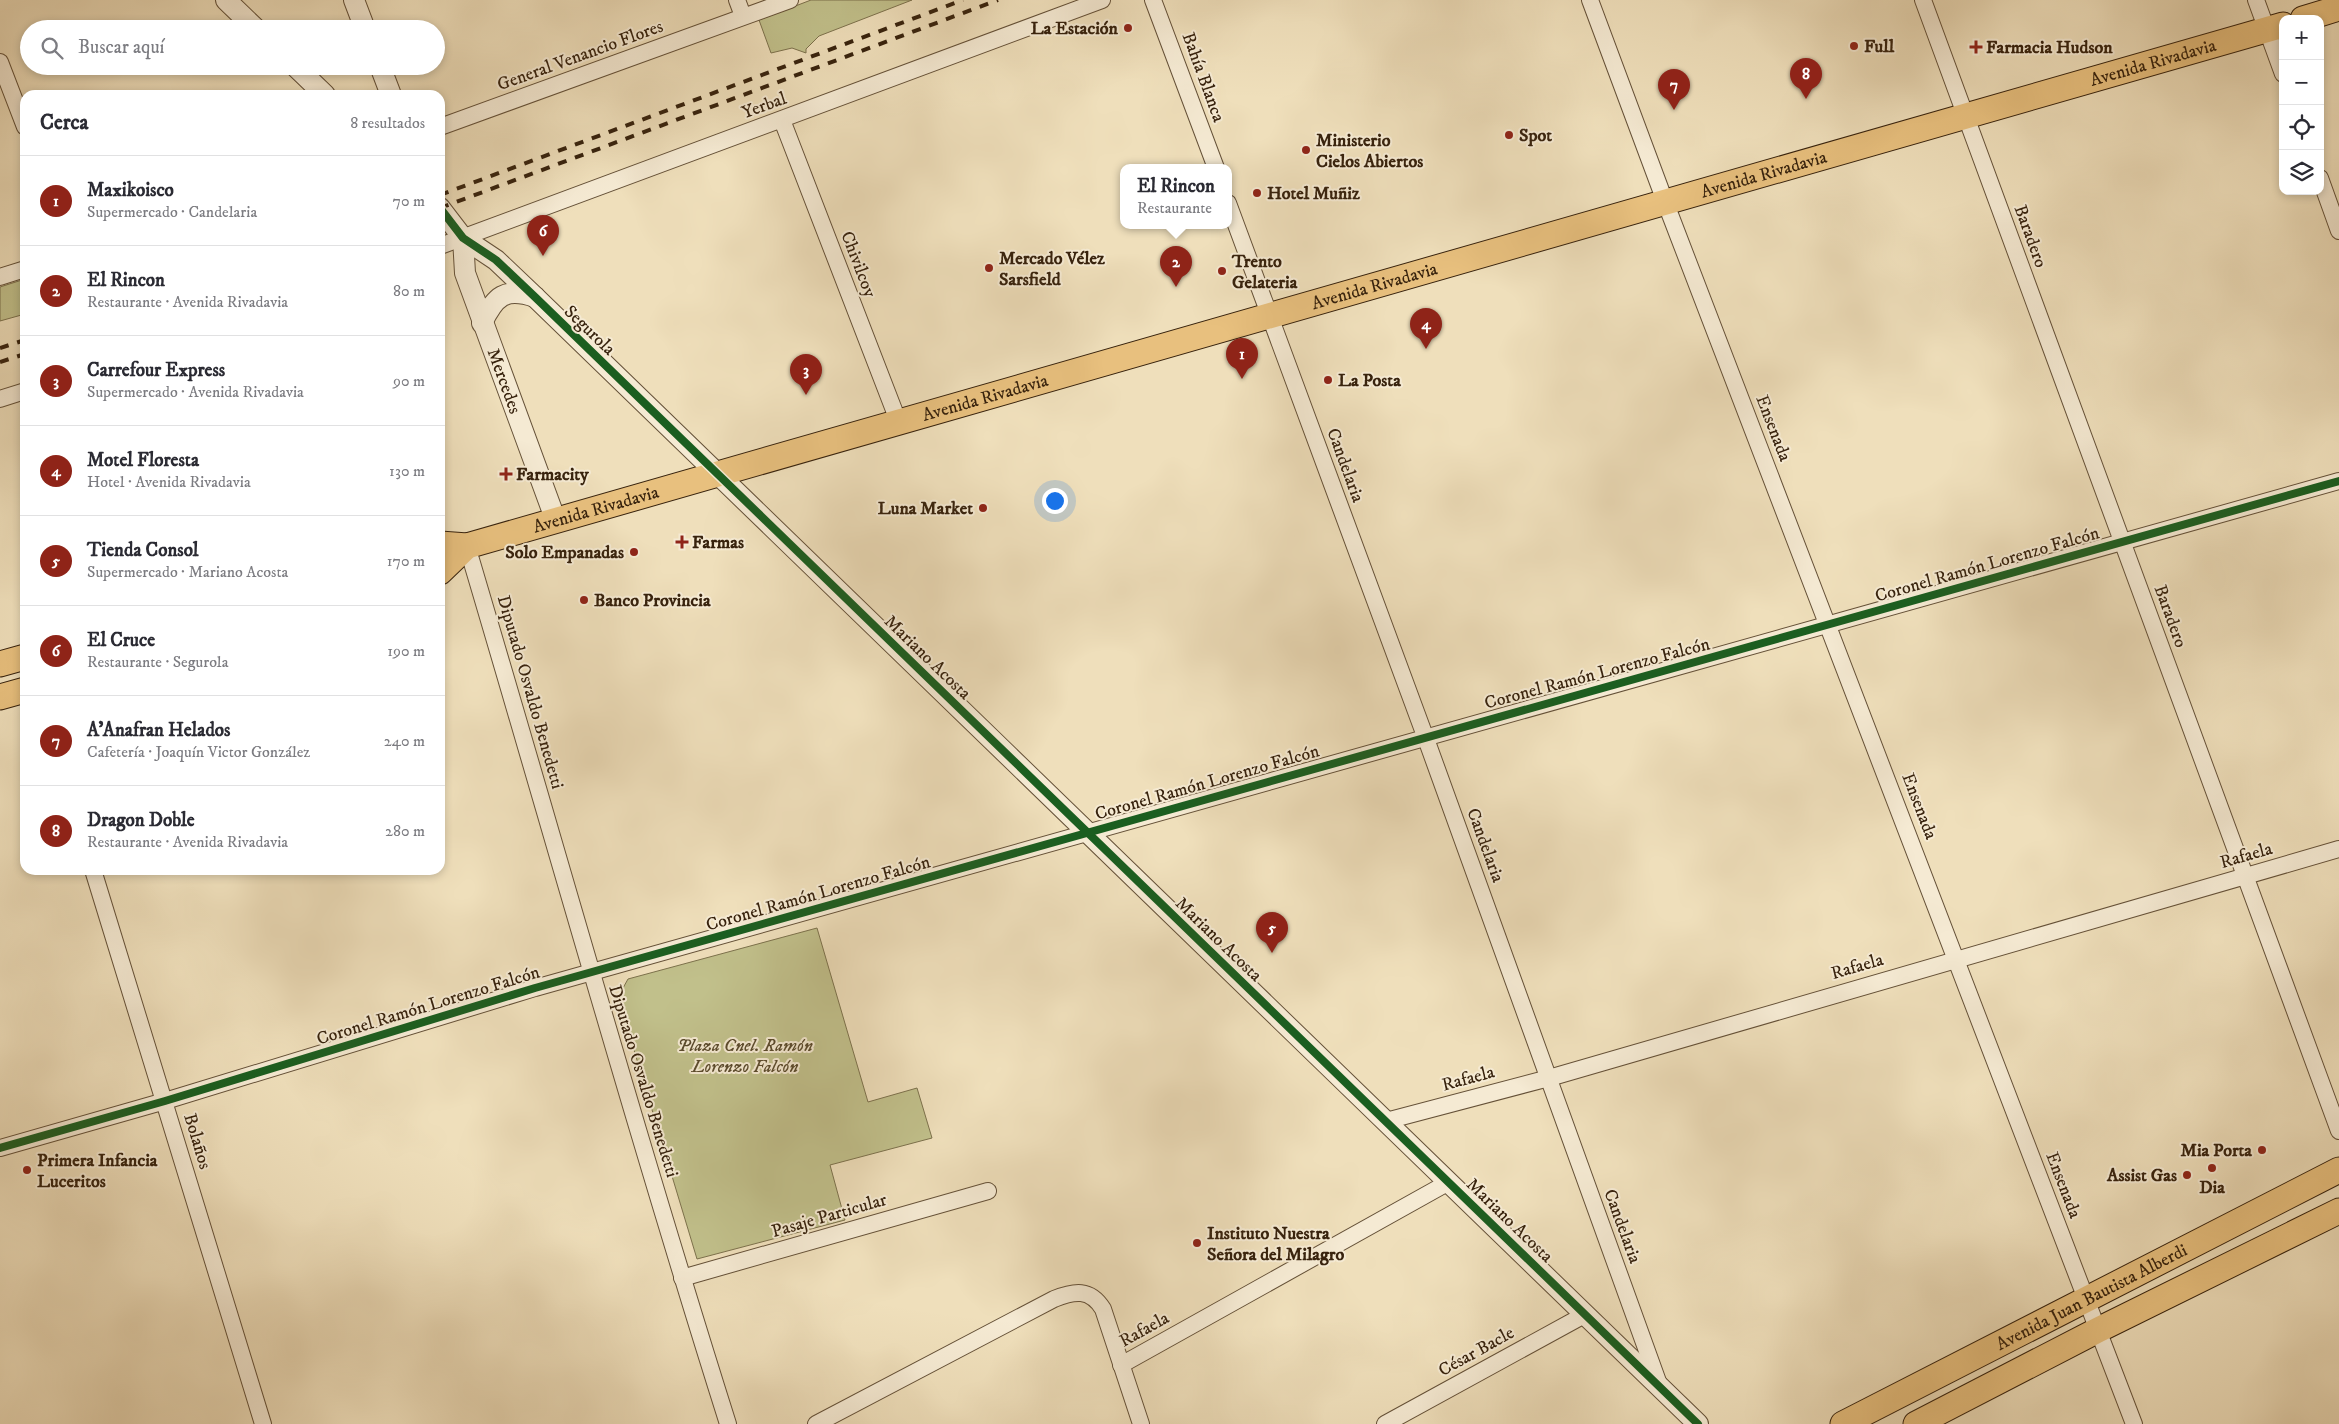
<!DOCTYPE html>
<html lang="es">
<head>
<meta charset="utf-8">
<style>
  :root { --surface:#fff; --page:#f2f2f3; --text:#2b2b33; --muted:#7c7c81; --line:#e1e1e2; --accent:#8f2418 }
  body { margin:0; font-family:"IM FELL DW Pica",serif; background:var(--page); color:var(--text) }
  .controls { position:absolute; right:15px; top:15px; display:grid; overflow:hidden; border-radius:10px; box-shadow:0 2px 8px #0003 }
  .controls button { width:45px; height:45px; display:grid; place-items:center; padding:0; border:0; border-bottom:1px solid var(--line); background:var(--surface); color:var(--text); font:25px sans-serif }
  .you { position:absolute; left:1054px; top:500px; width:18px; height:18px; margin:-12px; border:4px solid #fff; border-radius:50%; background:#1a73e8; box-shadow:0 0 0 8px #1a73e833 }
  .badge { display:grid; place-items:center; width:32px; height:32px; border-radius:50%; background:var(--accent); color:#fff; font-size:16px; font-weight:700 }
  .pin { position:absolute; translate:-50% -41px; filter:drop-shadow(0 1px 2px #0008) }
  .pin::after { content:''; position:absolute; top:26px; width:18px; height:15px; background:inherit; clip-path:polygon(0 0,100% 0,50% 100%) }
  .popup { position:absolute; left:1120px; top:164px; width:112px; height:65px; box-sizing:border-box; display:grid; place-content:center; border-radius:10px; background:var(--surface); filter:drop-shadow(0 1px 4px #0005); font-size:16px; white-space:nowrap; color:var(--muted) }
  .popup b { font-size:19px; color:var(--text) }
  .popup::after { content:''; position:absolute; left:50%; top:100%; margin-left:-10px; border:10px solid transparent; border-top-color:var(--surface) }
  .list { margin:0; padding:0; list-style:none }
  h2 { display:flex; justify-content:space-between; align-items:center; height:65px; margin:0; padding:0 20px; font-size:21px }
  h2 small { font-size:16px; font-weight:400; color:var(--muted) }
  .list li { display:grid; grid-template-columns:32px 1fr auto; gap:15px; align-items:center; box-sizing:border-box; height:90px; padding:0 20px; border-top:1px solid var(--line) }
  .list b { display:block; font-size:19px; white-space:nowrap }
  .list p { margin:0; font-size:16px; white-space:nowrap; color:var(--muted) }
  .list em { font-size:16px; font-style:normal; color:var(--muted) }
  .icon { flex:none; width:28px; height:28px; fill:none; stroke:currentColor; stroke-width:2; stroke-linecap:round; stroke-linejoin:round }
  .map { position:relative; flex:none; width:2339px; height:1424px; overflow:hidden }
  .search { position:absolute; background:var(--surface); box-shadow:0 2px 8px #0003; left:20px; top:20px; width:425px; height:55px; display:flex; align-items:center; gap:12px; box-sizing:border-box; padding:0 18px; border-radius:28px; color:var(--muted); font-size:19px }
  .panel { position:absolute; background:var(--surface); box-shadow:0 2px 8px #0003; left:20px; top:90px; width:425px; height:785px; border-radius:15px }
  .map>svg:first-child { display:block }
  .green { fill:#c1c08b; stroke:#7c714c }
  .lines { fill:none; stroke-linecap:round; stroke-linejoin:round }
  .minor-casing { stroke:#655138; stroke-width:18 }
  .tertiary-casing { stroke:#655138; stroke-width:22 }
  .primary-casing { stroke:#37220d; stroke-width:27 }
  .minor { stroke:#f5ead3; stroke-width:16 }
  .tertiary { stroke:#f5ead3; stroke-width:20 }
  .primary { stroke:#e8c07e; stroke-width:25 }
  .rail { stroke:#37220d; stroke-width:4; stroke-dasharray:9 9; stroke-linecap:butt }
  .cycleway-casing { stroke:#f5ead3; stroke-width:11 }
  .cycleway { stroke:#1b5e20; stroke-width:8 }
  .poi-dot { fill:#8f2418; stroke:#f5ead3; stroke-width:2 }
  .labels { text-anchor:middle; stroke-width:4; stroke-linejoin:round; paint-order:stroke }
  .poi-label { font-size:18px; font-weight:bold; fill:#37220d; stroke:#f5ead3; text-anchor:start }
  .street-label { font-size:18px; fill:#37220d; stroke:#f5ead3 }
  .park-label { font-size:18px; font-style:italic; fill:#5a4a2c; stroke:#f5ead3 }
</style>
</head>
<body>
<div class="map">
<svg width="2339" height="1424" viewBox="0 0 2339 1424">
  <rect width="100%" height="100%" fill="#efdfbb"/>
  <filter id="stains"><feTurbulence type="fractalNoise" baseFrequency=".004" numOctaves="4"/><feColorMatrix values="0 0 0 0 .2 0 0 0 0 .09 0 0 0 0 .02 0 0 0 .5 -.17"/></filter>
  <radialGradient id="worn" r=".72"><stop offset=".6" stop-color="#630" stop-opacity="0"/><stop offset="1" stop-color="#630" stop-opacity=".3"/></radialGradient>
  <!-- green -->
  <g class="green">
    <polygon points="811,0 912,0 819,36 806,49 806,53 792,48 771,53 759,20"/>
    <polygon points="25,279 25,314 0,321 0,287"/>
    <polygon points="817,928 868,1102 917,1088 932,1138 830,1165 845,1220 697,1259 618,997 628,979"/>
  </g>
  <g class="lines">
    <defs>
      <g id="minor">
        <polyline points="737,0 743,16"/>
        <polyline points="1153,0 1216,168"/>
        <polyline points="1590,0 1666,204 2134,1424"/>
        <polyline points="1923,0 2339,1131"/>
        <polyline points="2256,0 2283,74"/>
        <polyline points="0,62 25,127"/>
        <polyline points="782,120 899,423"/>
        <polyline points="440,127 790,0"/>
        <polyline points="2320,178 2339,231"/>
        <polyline points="1228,203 1425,736 1660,1387"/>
        <polyline points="440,246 1102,0"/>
        <polyline points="0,277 25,269"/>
        <polyline points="0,399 25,391"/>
        <path d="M467 546C554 839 636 1133 728 1424"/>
        <polyline points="93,870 263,1424"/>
        <polyline points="1386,1121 1549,1078 2339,849"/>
        <polyline points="0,1148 165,1101 535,988 2339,481"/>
        <polyline points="682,1278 988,1191"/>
        <polyline points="1121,1365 1449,1182"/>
        <path d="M816 1424 1054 1299C1074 1291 1090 1288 1103 1309L1141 1424"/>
        <polyline points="1385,1424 1586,1314"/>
      </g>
      <g id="tertiary">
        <polyline points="226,0 256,29"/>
        <polyline points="354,0 365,29"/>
        <polyline points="295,66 325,95"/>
        <polyline points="380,66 391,95"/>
        <polyline points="440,208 463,238 496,260 535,297 1698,1424"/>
        <path id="s1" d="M463 238 465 273 556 521"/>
        <path d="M482 323C495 296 505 287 535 297"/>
      </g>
      <g id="primary">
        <polyline points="2303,19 2339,8"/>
        <path id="s2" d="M440 544 467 546 2283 25"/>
        <polyline points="440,572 467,546"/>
        <polyline points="0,664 25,657"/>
        <polyline points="0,697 25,690"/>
        <path id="s3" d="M1843 1424 2339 1170"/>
        <polyline points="1916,1424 2098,1330 2339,1211"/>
      </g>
    </defs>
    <!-- minor casing -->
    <use href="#minor" class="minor-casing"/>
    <!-- tertiary casing -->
    <use href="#tertiary" class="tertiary-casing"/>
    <!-- primary casing -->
    <use href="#primary" class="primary-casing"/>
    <!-- minor -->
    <use href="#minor" class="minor"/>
    <!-- tertiary -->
    <use href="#tertiary" class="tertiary"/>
    <!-- primary -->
    <use href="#primary" class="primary"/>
    <!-- rail -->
    <g class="rail">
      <polyline points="440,195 963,0"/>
      <polyline points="440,208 998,0"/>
      <polyline points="0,348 25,340"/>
      <polyline points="0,362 25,354"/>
    </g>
    <defs>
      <g id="cycleway">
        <polyline points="440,208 463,238 496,260 535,297 1698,1424"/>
        <polyline points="0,1148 165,1101 535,988 2339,481"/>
      </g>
    </defs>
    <!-- cycleway casing -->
    <use href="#cycleway" class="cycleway-casing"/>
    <!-- cycleway -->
    <use href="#cycleway" class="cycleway"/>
  </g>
  <!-- markers -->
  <g class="poi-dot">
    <circle cx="1128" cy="28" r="5"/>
    <circle cx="1854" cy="46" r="5"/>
    <path d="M1973.5 39.5h5v5h5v5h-5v5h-5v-5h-5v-5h5z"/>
    <circle cx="1509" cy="135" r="5"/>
    <circle cx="1306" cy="150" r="5"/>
    <circle cx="1257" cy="193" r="5"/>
    <circle cx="989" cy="268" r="5"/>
    <circle cx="1222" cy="271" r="5"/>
    <circle cx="1328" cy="380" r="5"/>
    <path d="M503.5 466.5h5v5h5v5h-5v5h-5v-5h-5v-5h5z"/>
    <circle cx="983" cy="508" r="5"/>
    <path d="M679.5 534.5h5v5h5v5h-5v5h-5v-5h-5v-5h5z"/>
    <circle cx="634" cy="552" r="5"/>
    <circle cx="584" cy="600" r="5"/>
    <circle cx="2262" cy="1150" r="5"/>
    <circle cx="2212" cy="1168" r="5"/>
    <circle cx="27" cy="1170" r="5"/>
    <circle cx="2187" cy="1175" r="5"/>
    <circle cx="1197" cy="1243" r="5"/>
  </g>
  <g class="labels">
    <!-- poi labels -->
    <g class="poi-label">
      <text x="1118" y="34" text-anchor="end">La Estación</text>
      <text x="1864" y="52">Full</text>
      <text x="1986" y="53">Farmacia Hudson</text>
      <text x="1519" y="141">Spot</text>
      <text x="1316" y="146">Ministerio<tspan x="1316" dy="21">Cielos Abiertos</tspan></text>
      <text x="1267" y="199">Hotel Muñiz</text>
      <text x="999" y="264">Mercado Vélez<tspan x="999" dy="21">Sarsfield</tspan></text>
      <text x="1232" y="267">Trento<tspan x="1232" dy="21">Gelateria</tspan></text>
      <text x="1338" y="386">La Posta</text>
      <text x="516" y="480">Farmacity</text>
      <text x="973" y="514" text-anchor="end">Luna Market</text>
      <text x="692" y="548">Farmas</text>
      <text x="624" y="558" text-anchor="end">Solo Empanadas</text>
      <text x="594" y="606">Banco Provincia</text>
      <text x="2252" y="1156" text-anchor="end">Mia Porta</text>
      <text x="37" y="1166">Primera Infancia<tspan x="37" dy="21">Luceritos</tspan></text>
      <text x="2177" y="1181" text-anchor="end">Assist Gas</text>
      <text x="2212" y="1193" text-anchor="middle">Dia</text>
      <text x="1207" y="1239">Instituto Nuestra<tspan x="1207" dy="21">Señora del Milagro</tspan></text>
    </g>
    <!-- street labels -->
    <g class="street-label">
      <text transform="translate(580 55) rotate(-20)" y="6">General Venancio Flores</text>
      <text dy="6" stroke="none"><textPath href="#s2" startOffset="1781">Avenida Rivadavia</textPath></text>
      <text transform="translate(1204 77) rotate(70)" y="6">Bahía Blanca</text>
      <text transform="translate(764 105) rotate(-20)" y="6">Yerbal</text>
      <text dy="6" stroke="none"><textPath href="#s2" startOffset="1376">Avenida Rivadavia</textPath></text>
      <text transform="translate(2031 236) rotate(70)" y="6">Baradero</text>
      <text transform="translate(859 264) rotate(69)" y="6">Chivilcoy</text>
      <text dy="6" stroke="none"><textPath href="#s2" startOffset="971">Avenida Rivadavia</textPath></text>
      <text transform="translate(590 330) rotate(44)" y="6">Segurola</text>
      <text dy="6" stroke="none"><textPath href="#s1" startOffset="150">Mercedes</textPath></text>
      <text dy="6" stroke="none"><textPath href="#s2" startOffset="566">Avenida Rivadavia</textPath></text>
      <text transform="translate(1774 428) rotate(69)" y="6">Ensenada</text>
      <text transform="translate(1346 465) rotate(70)" y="6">Candelaria</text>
      <text dy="6" stroke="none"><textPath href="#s2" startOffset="161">Avenida Rivadavia</textPath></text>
      <text transform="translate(1987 564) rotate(-16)" y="6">Coronel Ramón Lorenzo Falcón</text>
      <text transform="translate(2171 616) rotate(70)" y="6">Baradero</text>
      <text transform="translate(928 657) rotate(44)" y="6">Mariano Acosta</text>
      <text transform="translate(1597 673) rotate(-15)" y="6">Coronel Ramón Lorenzo Falcón</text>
      <text transform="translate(531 692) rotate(74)" y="6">Diputado Osvaldo Benedetti</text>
      <text transform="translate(1207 782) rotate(-16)" y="6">Coronel Ramón Lorenzo Falcón</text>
      <text transform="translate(1920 806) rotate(69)" y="6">Ensenada</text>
      <text transform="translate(1486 845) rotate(70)" y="6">Candelaria</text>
      <text transform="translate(2246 855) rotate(-16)" y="6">Rafaela</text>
      <text transform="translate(818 893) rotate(-16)" y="6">Coronel Ramón Lorenzo Falcón</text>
      <text transform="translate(1219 939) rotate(44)" y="6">Mariano Acosta</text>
      <text transform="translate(1857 966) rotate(-16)" y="6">Rafaela</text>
      <text transform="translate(428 1005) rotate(-17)" y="6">Coronel Ramón Lorenzo Falcón</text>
      <text transform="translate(1468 1078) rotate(-15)" y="6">Rafaela</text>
      <text transform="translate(644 1081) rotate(73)" y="6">Diputado Osvaldo Benedetti</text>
      <text transform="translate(198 1141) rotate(73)" y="6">Bolaños</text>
      <text transform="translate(2064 1185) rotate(69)" y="6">Ensenada</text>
      <text transform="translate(829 1215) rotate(-16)" y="6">Pasaje Particular</text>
      <text transform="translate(1510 1220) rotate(44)" y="6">Mariano Acosta</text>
      <text transform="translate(1623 1226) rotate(70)" y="6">Candelaria</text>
      <text dy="6" stroke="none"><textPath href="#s3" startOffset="279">Avenida Juan Bautista Alberdi</textPath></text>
      <text transform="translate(1144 1329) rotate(-29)" y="6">Rafaela</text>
      <text transform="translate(1476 1351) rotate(-29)" y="6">César Bacle</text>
    </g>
    <!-- park labels -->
    <g class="park-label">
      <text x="745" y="1051">Plaza Cnel. Ramón<tspan x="745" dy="21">Lorenzo Falcón</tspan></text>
    </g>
  </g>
  <rect width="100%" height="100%" filter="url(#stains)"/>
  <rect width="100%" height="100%" fill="url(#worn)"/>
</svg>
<div class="controls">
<button>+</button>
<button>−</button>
<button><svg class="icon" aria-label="locate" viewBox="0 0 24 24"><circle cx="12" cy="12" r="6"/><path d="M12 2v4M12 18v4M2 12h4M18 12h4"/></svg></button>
<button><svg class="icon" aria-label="layers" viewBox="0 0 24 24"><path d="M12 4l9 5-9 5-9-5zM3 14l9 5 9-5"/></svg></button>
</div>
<div class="you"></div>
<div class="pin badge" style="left:1242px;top:379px">1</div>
<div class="pin badge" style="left:1176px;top:287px">2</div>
<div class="popup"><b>El Rincon</b>Restaurante</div>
<div class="pin badge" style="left:806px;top:395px">3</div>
<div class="pin badge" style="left:1426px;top:349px">4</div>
<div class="pin badge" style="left:1272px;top:953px">5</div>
<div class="pin badge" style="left:543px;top:256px">6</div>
<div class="pin badge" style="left:1674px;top:110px">7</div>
<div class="pin badge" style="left:1806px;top:99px">8</div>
<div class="search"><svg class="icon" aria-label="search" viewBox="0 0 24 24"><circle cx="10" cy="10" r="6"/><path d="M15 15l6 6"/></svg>Buscar aquí</div>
<section class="panel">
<h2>Cerca<small>8 resultados</small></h2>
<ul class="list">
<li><span class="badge">1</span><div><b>Maxikoisco</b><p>Supermercado · Candelaria</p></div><em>70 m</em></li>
<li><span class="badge">2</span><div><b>El Rincon</b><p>Restaurante · Avenida Rivadavia</p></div><em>80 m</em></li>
<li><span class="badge">3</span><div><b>Carrefour Express</b><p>Supermercado · Avenida Rivadavia</p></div><em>90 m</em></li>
<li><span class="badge">4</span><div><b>Motel Floresta</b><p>Hotel · Avenida Rivadavia</p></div><em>130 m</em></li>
<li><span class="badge">5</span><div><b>Tienda Consol</b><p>Supermercado · Mariano Acosta</p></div><em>170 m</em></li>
<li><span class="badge">6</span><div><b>El Cruce</b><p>Restaurante · Segurola</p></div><em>190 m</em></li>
<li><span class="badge">7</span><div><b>A'Anafran Helados</b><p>Cafetería · Joaquín Victor González</p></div><em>240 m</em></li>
<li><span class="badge">8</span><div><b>Dragon Doble</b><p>Restaurante · Avenida Rivadavia</p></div><em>280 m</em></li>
</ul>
</section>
</div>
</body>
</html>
